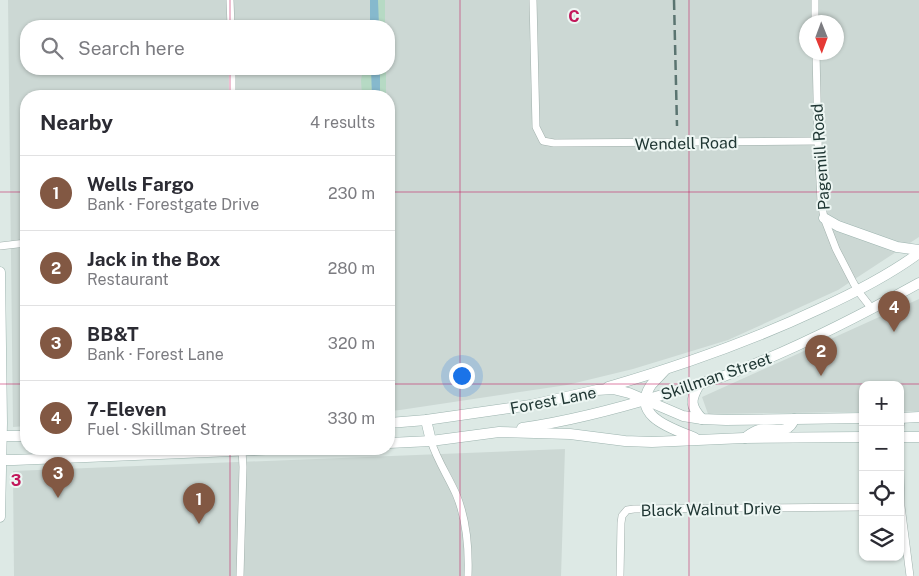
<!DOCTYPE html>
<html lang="en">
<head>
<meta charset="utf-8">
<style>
  :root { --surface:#fff; --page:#f7f7f7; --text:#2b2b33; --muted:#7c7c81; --line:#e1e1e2; --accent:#825843 }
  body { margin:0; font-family:"Public Sans",sans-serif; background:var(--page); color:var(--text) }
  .controls { position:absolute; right:15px; bottom:15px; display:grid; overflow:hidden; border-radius:10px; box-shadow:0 1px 4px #0004 }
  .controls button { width:45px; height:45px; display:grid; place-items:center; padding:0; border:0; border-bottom:1px solid var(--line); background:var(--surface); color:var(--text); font:25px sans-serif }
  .compass { position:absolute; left:799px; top:15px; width:45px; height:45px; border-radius:50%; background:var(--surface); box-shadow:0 1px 4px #0004; rotate:179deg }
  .you { position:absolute; left:461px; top:375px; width:18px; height:18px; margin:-12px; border:4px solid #fff; border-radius:50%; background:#1a73e8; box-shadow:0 0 0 8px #1a73e833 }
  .badge { display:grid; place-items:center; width:32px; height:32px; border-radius:50%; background:var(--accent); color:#fff; font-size:16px; font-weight:700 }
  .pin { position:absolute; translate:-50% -41px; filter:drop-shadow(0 1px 2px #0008) }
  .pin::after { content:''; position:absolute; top:26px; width:18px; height:15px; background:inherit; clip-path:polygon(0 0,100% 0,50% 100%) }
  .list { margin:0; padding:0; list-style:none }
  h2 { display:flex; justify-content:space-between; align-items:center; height:65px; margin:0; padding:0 20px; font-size:21px }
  h2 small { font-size:16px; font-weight:400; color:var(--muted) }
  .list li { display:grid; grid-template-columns:32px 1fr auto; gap:15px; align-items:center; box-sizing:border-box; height:75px; padding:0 20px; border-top:1px solid var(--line) }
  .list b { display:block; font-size:19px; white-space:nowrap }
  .list p { margin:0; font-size:16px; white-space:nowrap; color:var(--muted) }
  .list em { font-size:16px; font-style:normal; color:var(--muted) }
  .icon { flex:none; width:28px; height:28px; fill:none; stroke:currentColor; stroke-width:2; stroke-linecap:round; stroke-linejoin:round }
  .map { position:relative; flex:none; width:919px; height:576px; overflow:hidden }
  .search { position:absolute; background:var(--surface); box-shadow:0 1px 4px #0004; left:20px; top:20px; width:375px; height:55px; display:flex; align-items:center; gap:12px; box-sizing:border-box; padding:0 18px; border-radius:20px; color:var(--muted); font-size:19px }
  .panel { position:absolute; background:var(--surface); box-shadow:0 1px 4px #0004; left:20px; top:90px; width:375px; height:365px; border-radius:20px }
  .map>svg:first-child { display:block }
  .built { fill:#ccd8d4; fill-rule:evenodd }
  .green { fill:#b6dac4 }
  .water { fill:#86b9cd }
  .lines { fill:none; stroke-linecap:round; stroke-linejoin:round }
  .minor-casing { stroke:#a1b0ac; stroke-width:8 }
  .secondary-casing { stroke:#9db4af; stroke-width:11 }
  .minor { stroke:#fff; stroke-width:7 }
  .secondary { stroke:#fff; stroke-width:10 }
  .rail { stroke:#5a7470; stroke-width:2.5; stroke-dasharray:10 5; stroke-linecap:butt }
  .grid { fill:none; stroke:#c2185b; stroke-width:1; stroke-opacity:0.55 }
  .labels { text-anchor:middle; stroke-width:4; stroke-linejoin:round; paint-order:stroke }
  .street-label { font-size:16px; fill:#203734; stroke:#edf6f3 }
  .grid-label { font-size:16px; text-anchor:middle; font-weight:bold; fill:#c2185b; stroke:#edf6f3; stroke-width:4; stroke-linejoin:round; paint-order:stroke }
</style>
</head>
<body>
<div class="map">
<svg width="919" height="576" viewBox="0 0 919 576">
  <rect width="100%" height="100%" fill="#dde9e5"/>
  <!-- built -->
  <g class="built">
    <path d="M8 0H919V237L838 290 728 340 633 369 567 385 400 410 389 411V96H26V426L13 427ZM806 22H836V52H806ZM26 26H389V69H26Z"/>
    <polygon points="919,299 919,411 900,412 900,385 863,385 863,412 708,414 702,397"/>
    <polygon points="565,449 561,576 14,576 13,471"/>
  </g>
  <!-- green -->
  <g class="green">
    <rect x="370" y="0" width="15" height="26"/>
    <polygon points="363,69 386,69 386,96 362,96 361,80"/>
  </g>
  <!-- water -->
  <g class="water">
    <polygon points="370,0 378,0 379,26 370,26"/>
    <polygon points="371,69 380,69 380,96 372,96"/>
  </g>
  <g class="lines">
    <defs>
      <g id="minor">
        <polyline points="230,0 231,26"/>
        <polyline points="533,0 536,127 543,141 554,143 818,141"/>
        <polyline points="815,0 815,22"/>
        <polyline points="816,52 818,141 821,201 824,218 836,249 853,282 858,291 872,309"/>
        <polyline points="232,69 232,96"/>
        <polyline points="0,246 26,243"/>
        <polyline points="900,430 901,418"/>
        <path d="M431 441C437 460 448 476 456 494 467 520 469 549 468 576"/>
        <polyline points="900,468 901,506 910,576"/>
        <polyline points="240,576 243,467 242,450"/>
        <polyline points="620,576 621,523 622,516 627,510 634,509 863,507"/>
      </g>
      <g id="secondary">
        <polyline points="824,218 838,226 897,247 919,250"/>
        <polyline points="0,272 2,423 0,517"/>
        <path d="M665 370C661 375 655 380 651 385 630 417 674 429 695 438"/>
        <path d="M699 385C690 400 690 406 702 419"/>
        <path d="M608 387C680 366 751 341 819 309 854 293 888 276 919 253"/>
        <polyline points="900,418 919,417"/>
        <polyline points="426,420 431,441"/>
        <polyline points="389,423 426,420 531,405 597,390 613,389 629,393 683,416 702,419 726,420 863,418"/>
        <path d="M522 428C570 421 616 409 662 395 683 389 704 383 724 376 792 351 856 318 919 283"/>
        <polyline points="0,436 26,436"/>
        <polyline points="900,437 919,437"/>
        <path d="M745 438C749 435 754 431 759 430 772 426 788 437 794 419"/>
        <polyline points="389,443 431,441 499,432 570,434 625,441 652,442 744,438 863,437"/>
        <polyline points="0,460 14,460 277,449"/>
      </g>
    </defs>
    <!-- minor casing -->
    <use href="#minor" class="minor-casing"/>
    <!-- secondary casing -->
    <use href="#secondary" class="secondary-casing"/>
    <!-- minor -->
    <use href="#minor" class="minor"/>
    <!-- secondary -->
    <use href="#secondary" class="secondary"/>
    <!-- rail -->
    <polyline class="rail" points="674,0 677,126"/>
  </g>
  <!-- grid -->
  <path class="grid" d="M230 0V26M460 0V576M689 0V576M230 69V96M0 192H26M389 192H919M0 384H26M389 384H919M230 449V576"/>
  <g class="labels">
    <!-- street labels -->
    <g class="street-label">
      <text transform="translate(686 143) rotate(-1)" y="6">Wendell Road</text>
      <text transform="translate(820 157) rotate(-94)" y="6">Pagemill Road</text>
      <text transform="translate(716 376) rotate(-19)" y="6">Skillman Street</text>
      <text transform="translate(553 400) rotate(-11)" y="6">Forest Lane</text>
      <text transform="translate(711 509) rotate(-1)" y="6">Black Walnut Drive</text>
    </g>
  </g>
  <g class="grid-label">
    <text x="574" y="22">C</text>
    <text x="16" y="486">3</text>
  </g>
</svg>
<div class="controls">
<button>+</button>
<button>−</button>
<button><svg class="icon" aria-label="locate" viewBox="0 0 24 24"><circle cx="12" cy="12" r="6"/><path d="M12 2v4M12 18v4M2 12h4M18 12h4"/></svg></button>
<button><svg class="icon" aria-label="layers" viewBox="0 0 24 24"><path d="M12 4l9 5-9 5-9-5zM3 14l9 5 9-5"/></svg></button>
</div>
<svg class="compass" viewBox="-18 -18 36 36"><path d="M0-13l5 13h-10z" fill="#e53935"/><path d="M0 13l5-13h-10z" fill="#7c7c81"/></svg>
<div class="you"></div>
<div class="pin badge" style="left:199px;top:524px">1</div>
<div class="pin badge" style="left:821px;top:376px">2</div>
<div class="pin badge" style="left:58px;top:498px">3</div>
<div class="pin badge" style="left:894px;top:332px">4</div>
<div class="search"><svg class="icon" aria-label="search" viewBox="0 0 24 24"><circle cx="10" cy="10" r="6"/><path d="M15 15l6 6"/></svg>Search here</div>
<section class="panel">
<h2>Nearby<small>4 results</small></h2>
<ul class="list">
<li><span class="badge">1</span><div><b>Wells Fargo</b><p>Bank · Forestgate Drive</p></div><em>230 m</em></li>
<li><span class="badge">2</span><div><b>Jack in the Box</b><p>Restaurant</p></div><em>280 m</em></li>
<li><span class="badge">3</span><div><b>BB&amp;T</b><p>Bank · Forest Lane</p></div><em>320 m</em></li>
<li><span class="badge">4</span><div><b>7-Eleven</b><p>Fuel · Skillman Street</p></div><em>330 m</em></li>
</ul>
</section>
</div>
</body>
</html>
